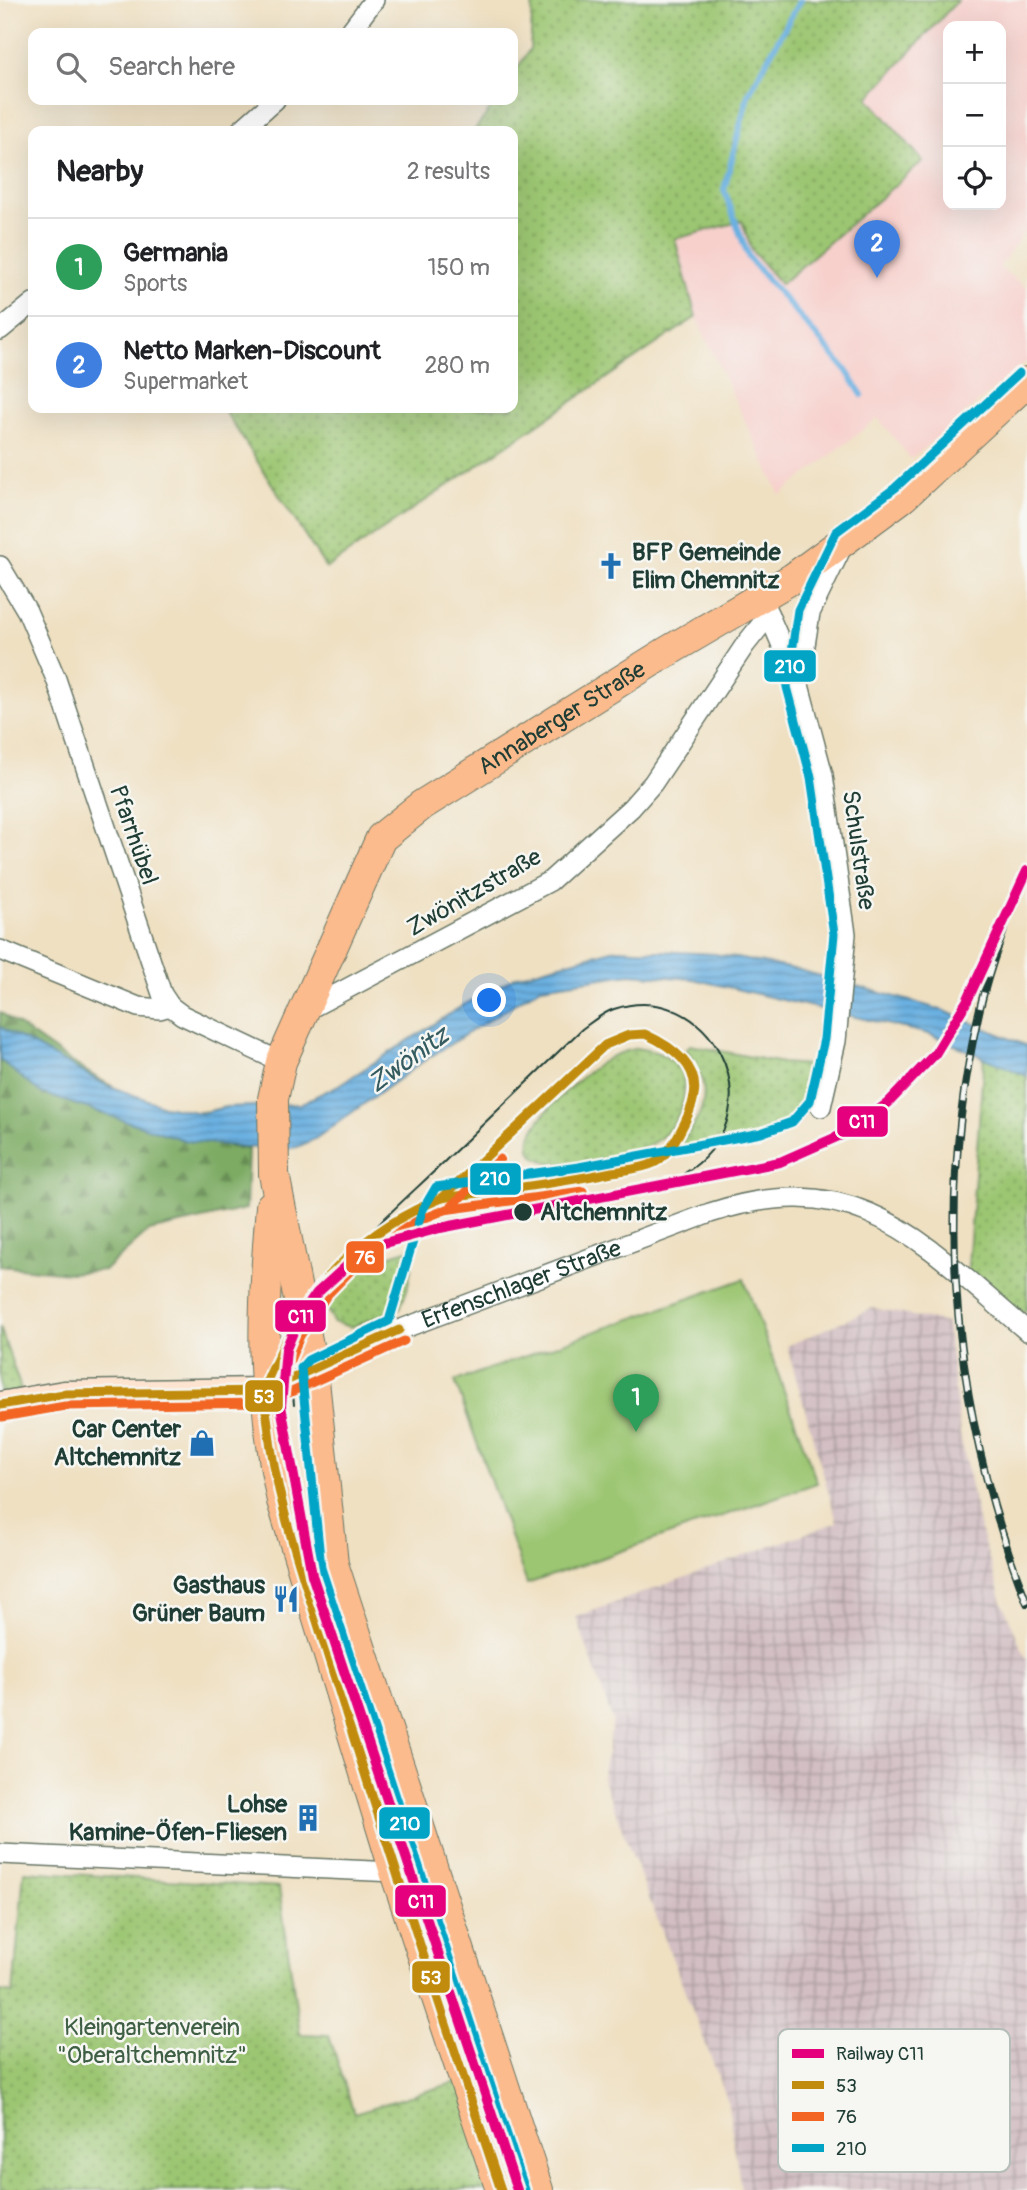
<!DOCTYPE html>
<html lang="en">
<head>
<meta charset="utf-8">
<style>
  :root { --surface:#fff; --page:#f2f2f2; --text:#202124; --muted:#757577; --line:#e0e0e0; --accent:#b45309 }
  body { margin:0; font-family:Pangolin,sans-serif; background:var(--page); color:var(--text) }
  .controls { position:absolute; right:21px; top:21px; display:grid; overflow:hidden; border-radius:14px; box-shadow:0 7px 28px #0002 }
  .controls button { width:63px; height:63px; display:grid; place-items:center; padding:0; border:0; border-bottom:2px solid var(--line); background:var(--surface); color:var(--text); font:35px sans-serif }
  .you { position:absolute; left:490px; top:1001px; width:24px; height:24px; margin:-18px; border:5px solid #fff; border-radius:50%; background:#1a73e8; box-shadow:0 0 0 10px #1a73e833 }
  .badge { display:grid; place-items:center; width:46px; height:46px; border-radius:50%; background:var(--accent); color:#fff; font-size:23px; font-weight:700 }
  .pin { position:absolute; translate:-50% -58px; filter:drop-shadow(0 2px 4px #0008) }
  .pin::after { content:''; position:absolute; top:37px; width:24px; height:21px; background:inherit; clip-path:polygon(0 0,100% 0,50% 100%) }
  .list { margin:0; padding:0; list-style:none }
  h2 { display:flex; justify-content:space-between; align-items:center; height:91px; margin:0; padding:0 28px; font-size:30px }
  h2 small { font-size:23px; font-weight:400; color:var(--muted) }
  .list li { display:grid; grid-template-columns:46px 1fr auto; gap:21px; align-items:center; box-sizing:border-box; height:98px; padding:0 28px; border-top:2px solid var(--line) }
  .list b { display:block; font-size:26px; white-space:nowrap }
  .list p { margin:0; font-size:23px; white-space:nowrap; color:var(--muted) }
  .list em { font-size:23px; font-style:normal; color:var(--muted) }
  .icon { flex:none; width:38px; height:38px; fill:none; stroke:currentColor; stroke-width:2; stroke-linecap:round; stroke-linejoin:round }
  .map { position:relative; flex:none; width:1027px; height:2190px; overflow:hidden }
  .search { position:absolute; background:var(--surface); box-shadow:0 7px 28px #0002; left:28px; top:28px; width:490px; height:77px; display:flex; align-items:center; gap:18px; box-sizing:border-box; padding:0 24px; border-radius:14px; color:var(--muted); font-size:26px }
  .panel { position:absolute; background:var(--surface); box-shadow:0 7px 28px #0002; left:28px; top:126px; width:490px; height:287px; border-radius:14px }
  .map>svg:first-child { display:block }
  .built { fill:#f7d0cc; fill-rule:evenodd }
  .industrial { fill:url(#industrial-grid) }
  .grass { fill:url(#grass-dots); stroke:#5e8253; stroke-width:2 }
  .forest { fill:url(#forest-firs); stroke:#4e744c; stroke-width:2 }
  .pitch { fill:#9cc672; stroke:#5e8253; stroke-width:2 }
  .water { fill:url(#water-rules); stroke:#45768a; stroke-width:2 }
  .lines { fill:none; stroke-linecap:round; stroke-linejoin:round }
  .stream { stroke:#6bb0e1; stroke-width:6 }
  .minor-casing { stroke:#687666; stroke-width:22 }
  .secondary-casing { stroke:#687666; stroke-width:29 }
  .primary-casing { stroke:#687666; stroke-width:32 }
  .minor { stroke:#fff; stroke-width:19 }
  .secondary { stroke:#fde4d1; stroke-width:26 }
  .primary { stroke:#fbbb8d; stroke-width:30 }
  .tram { stroke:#1f3d34; stroke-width:2 }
  .rail-casing { stroke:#1f3d34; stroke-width:8 }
  .rail { stroke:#f6f6f2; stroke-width:5; stroke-dasharray:16; stroke-linecap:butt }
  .bus-1-casing { stroke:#f6f6f2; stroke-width:14 }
  .bus-2-casing { stroke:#f6f6f2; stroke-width:14 }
  .bus-3-casing { stroke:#f6f6f2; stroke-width:14 }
  .bus-1 { stroke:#c18c0d; stroke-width:9 }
  .bus-2 { stroke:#f26522; stroke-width:9 }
  .bus-3 { stroke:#02a4c6; stroke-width:9 }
  .rail-1-casing { stroke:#f6f6f2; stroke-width:16 }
  .rail-1 { stroke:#e5007d; stroke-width:10 }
  .stop-dot { fill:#1f3d34; stroke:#f6f6f2; stroke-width:2.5 }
  .labels { text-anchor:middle; stroke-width:5; stroke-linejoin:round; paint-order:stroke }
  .poi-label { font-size:24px; font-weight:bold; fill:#1f3d34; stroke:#f6f6f2; text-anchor:end }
  .street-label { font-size:24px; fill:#1f3d34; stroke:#f6f6f2 }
  .stop-label { font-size:24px; font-weight:bold; fill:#1f3d34; stroke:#f6f6f2; text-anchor:start }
  .park-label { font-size:24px; fill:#3e5f44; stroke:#f6f6f2 }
  .water-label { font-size:26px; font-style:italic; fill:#325a5f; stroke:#f6f6f2 }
  .key { fill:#f6f6f2; stroke:#b6beb9; stroke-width:2 }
  .key-label { font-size:19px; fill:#1f3d34 }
  .line-badge { stroke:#f6f6f2; stroke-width:2.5 }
  .badge-label { font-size:19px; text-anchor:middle; font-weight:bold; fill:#fff }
</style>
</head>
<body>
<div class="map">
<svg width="1027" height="2190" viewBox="0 0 1027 2190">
  <defs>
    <pattern id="industrial-grid" width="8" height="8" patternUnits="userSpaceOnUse" patternTransform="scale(1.75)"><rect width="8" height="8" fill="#d2bec3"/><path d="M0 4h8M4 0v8" fill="none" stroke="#aa9c9f"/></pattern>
    <pattern id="grass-dots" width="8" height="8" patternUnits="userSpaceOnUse" patternTransform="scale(1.75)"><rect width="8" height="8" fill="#9cc672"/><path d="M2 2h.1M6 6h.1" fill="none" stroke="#7fa25e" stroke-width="1.8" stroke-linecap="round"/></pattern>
    <pattern id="forest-firs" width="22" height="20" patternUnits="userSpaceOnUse" patternTransform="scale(1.75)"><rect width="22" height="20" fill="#7dab64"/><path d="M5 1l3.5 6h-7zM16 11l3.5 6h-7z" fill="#668c53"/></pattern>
    <pattern id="water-rules" width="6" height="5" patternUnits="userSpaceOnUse" patternTransform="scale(1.75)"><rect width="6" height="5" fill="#6bb0e1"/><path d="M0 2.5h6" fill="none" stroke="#5790b7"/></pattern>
  </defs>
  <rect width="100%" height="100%" fill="#f6f6f2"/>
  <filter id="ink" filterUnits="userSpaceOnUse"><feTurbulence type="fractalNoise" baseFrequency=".0143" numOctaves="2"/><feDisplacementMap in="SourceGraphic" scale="14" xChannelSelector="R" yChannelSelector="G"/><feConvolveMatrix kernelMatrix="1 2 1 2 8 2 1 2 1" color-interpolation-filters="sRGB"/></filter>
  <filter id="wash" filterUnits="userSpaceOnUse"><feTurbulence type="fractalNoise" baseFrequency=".00686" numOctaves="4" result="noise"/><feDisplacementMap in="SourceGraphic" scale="28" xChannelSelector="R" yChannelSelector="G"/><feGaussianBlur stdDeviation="1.57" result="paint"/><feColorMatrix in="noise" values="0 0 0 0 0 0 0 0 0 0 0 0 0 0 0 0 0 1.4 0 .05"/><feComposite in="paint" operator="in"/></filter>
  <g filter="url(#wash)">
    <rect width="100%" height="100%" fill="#efe0c2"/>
    <!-- built -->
    <path class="built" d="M958 0H1027V228L999 267 1027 288V361L911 459 878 418 780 495 696 317 675 239 742 221 752 251 923 161 868 99ZM948 26H1001V205H948Z"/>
    <!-- industrial -->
    <polygon class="industrial" points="873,1308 947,1323 960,1434 980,1529 1002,1602 1027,1660 1027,2190 741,2190 727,2099 602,1777 613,1721 576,1617 837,1522 787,1346"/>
    <!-- grass -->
    <g class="grass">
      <polygon points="533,0 958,0 868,98 923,161 781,284 752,251 742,221 675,239 696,317 326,568 223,408 513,408 513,131 474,131 497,100 513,100 513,75 530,49"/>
      <path d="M690 1045 782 1063 821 1066C815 1084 811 1107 798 1121 778 1144 709 1148 678 1153L675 1149C705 1117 716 1088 686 1050Z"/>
      <path d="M637 1048C645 1050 655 1051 663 1055 698 1071 685 1121 659 1139 639 1153 608 1161 584 1163 468 1173 568 1083 607 1059 616 1053 627 1051 637 1048Z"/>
      <polygon points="984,1056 1027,1076 1027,1309 1014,1320 967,1279"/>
      <polygon points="507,1148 510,1163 519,1175 477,1182"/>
      <path d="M415 1248 407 1290 400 1308 351 1327 333 1322 324 1302C344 1272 382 1256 415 1248Z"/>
      <polygon points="0,1327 23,1395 0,1398"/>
      <polygon points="24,1871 279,1887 300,2034 329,2035 354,2113 460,2081 489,2190 0,2190 0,1991 13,1993"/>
    </g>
    <!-- forest -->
    <path class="forest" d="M0 1012C53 1048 133 1115 201 1112 209 1112 219 1108 227 1107L229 1147 248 1149 246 1209 149 1231 105 1270 69 1273 0 1266Z"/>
    <!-- pitch -->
    <polygon class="pitch" points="744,1279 817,1483 527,1584 455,1381"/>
    <!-- water -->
    <polygon class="water" points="616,949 715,954 799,970 942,1010 1027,1046 1027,1076 929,1034 693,979 630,974 541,987 425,1060 315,1139 297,1147 277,1150 187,1141 41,1093 0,1060 0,1027 106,1085 164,1106 201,1113 227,1107 300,1104 341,1084 465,1004 517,976"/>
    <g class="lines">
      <!-- stream -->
      <polyline class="stream" points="800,0 748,95 724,190 749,258 846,370 862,395"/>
    </g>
  </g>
  <g filter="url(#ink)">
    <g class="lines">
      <defs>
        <g id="minor">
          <polyline points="349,33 374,0"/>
          <polyline points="240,131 275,100"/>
          <polyline points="0,330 33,303"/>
          <polyline points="0,566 27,611 56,679 162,994 170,1006 182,1015 281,1062"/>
          <polyline points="765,606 799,685 823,775 846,934 836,1041 821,1107"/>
          <polyline points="799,684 810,613 842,547"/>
          <polyline points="0,950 138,1007 160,1009 170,1006"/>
          <polyline points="303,1012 550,881 631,808 653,783 745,645 769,615"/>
          <path id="s1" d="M313 1371 399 1330 710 1213C859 1164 923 1243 1027 1331"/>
          <polyline points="0,1854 395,1872 431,1860"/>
        </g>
        <polyline id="secondary" points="0,1405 64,1394 264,1391 313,1371"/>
        <g id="primary">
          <path d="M271 1206C262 1314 259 1394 282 1501L395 1872 501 2190"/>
          <path id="s2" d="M538 2190 333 1564 313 1371 274 1174 273 1099 281 1062 381 838 422 805 665 653 793 578 903 497 1027 382"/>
        </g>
      </defs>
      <!-- minor casing -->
      <use href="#minor" class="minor-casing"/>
      <!-- secondary casing -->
      <use href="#secondary" class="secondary-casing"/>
      <!-- primary casing -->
      <use href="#primary" class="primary-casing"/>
      <!-- minor -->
      <use href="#minor" class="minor"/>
      <!-- secondary -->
      <use href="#secondary" class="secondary"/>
      <!-- primary -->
      <use href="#primary" class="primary"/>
      <!-- tram -->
      <g class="tram">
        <path d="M294 1405C282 1298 375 1229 444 1162 490 1118 536 1073 582 1029 592 1022 602 1013 614 1009 708 977 778 1107 691 1169 676 1180 659 1184 642 1190"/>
        <polyline points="494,2088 515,2184"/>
      </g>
      <defs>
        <path id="rail" d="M1027 872C1009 917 991 961 980 1008 933 1207 952 1412 1027 1603"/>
      </defs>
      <!-- rail casing -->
      <use href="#rail" class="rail-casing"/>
      <!-- rail -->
      <use href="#rail" class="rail"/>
      <defs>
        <g id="bus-1">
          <path d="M645 1034C669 1045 700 1064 694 1096 691 1114 671 1155 654 1163 642 1169 624 1170 612 1172 556 1184 499 1190 442 1198L605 1045 629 1035Z"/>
          <path d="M442 1198C369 1227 309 1282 279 1355 274 1366 266 1380 264 1391 263 1401 267 1414 268 1424 275 1495 300 1566 321 1634 379 1820 439 2005 501 2190"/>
          <polyline points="0,1405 64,1394 264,1391 399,1330"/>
        </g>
        <g id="bus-2">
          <polyline points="444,1210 583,1191"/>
          <polyline points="275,1396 300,1336 327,1295 361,1260 395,1235 415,1222 450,1208 500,1159"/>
          <polyline points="2,1417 65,1406 267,1403 404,1341"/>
        </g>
        <polyline id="bus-3" points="525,2190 321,1568 301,1368 308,1360 389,1321 422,1211 436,1187 579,1167 761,1133 792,1122 810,1101 824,1039 834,934 811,777 787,687 798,610 836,532 895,488 1019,373"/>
      </defs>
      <!-- bus-1 casing -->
      <use href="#bus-1" class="bus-1-casing"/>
      <!-- bus-2 casing -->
      <use href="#bus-2" class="bus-2-casing"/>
      <!-- bus-3 casing -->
      <use href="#bus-3" class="bus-3-casing"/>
      <!-- bus-1 -->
      <use href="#bus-1" class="bus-1"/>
      <!-- bus-2 -->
      <use href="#bus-2" class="bus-2"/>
      <!-- bus-3 -->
      <use href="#bus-3" class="bus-3"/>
      <defs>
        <polyline id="rail-1" points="517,2190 312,1575 281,1406 286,1349 298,1320 317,1293 351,1262 377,1245 440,1228 780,1162 848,1132 888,1103 935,1054 967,1001 1027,871"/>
      </defs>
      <!-- rail-1 casing -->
      <use href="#rail-1" class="rail-1-casing"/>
      <!-- rail-1 -->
      <use href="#rail-1" class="rail-1"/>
    </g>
  </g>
  <!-- icons -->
  <defs>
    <symbol id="church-bare" viewBox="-9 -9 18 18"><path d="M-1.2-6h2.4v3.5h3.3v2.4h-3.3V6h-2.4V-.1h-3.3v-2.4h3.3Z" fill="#1f6fb2" stroke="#f6f6f2" stroke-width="2.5" paint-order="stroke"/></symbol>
    <symbol id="shop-bare" viewBox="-9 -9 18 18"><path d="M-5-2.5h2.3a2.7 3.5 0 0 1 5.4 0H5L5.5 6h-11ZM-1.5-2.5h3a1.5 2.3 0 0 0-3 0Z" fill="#1f6fb2" stroke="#f6f6f2" stroke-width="2.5" paint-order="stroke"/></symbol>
    <symbol id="restaurant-bare" viewBox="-9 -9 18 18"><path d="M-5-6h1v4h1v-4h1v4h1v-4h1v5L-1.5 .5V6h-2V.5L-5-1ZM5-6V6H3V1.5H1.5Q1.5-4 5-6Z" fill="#1f6fb2" stroke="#f6f6f2" stroke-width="2.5" paint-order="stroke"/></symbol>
    <symbol id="building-bare" viewBox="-9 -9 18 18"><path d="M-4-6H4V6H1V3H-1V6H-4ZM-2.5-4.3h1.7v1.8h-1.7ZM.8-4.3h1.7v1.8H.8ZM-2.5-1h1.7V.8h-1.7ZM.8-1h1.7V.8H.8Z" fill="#1f6fb2" stroke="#f6f6f2" stroke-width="2.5" paint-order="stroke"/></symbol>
  </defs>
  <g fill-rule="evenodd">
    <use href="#church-bare" x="592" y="547" width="38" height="38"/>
    <use href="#shop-bare" x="183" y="1424" width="38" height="38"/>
    <use href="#restaurant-bare" x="267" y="1580" width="38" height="38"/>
    <use href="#building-bare" x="289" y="1799" width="38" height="38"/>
  </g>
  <!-- markers -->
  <circle class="stop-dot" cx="523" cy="1212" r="10"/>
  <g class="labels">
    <!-- poi labels -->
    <g class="poi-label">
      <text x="632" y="560" text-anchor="start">BFP Gemeinde<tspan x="632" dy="28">Elim Chemnitz</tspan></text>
      <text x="181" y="1437">Car Center<tspan x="181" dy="28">Altchemnitz</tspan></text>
      <text x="265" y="1593">Gasthaus<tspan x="265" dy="28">Grüner Baum</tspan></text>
      <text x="287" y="1812">Lohse<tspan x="287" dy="28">Kamine-Öfen-Fliesen</tspan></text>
    </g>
    <!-- street labels -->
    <g class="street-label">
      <text dy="8" stroke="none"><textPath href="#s2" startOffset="1629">Annaberger Straße</textPath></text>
      <text transform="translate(134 835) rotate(71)" y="8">Pfarrhübel</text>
      <text transform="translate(859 850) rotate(82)" y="8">Schulstraße</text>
      <text transform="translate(474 892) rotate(-30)" y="8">Zwönitzstraße</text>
      <text dy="8" stroke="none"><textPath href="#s1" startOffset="226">Erfenschlager Straße</textPath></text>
    </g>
    <!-- stop labels -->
    <g class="stop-label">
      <text x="540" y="1220">Altchemnitz</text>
    </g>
    <!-- park labels -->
    <g class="park-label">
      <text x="152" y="2035">Kleingartenverein<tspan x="152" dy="28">"Oberaltchemnitz"</tspan></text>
    </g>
    <!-- water labels -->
    <g class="water-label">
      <text transform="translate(408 1059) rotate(-36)" y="9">Zwönitz</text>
    </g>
  </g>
  <!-- legend -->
  <rect x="778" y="2029" width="232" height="143" rx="10" class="key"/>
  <rect x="792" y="2049" width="32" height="9" fill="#e5007d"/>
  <rect x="792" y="2081" width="32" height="8" fill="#c18c0d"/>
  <rect x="792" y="2112" width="32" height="9" fill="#f26522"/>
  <rect x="792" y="2144" width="32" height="8" fill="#02a4c6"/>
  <g class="key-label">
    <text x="836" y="2060">Railway C11</text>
    <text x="836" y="2092">53</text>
    <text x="836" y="2123">76</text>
    <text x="836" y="2155">210</text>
  </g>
  <g class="line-badge">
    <rect x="763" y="649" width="54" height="34" rx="7" fill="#02a4c6"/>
    <rect x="836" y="1105" width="53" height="33" rx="7" fill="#e5007d"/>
    <rect x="469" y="1162" width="53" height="34" rx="7" fill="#02a4c6"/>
    <rect x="345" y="1240" width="40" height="34" rx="7" fill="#f26522"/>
    <rect x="274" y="1299" width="53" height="34" rx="7" fill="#e5007d"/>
    <rect x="244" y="1379" width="40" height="34" rx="7" fill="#c18c0d"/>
    <rect x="378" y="1806" width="53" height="34" rx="7" fill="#02a4c6"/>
    <rect x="394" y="1884" width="53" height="34" rx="7" fill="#e5007d"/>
    <rect x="411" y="1960" width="40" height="34" rx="7" fill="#c18c0d"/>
  </g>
  <g class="badge-label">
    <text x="790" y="673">210</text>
    <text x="862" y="1128">C11</text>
    <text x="495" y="1185">210</text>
    <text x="365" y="1264">76</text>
    <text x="301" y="1323">C11</text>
    <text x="264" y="1403">53</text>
    <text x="405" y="1830">210</text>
    <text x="421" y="1908">C11</text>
    <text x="431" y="1984">53</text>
  </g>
</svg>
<div class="controls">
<button>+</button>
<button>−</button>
<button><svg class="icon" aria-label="locate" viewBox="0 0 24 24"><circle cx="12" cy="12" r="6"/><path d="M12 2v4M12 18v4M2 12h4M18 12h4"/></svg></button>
</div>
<div class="you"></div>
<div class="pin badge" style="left:636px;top:1432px;background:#2e9e5b">1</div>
<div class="pin badge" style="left:877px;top:278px;background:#3f7fe0">2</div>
<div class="search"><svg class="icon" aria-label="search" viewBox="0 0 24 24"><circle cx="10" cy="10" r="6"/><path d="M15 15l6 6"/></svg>Search here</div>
<section class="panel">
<h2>Nearby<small>2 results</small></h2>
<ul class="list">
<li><span class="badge" style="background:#2e9e5b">1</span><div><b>Germania</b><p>Sports</p></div><em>150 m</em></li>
<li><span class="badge" style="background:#3f7fe0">2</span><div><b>Netto Marken-Discount</b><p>Supermarket</p></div><em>280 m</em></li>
</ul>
</section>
</div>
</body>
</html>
